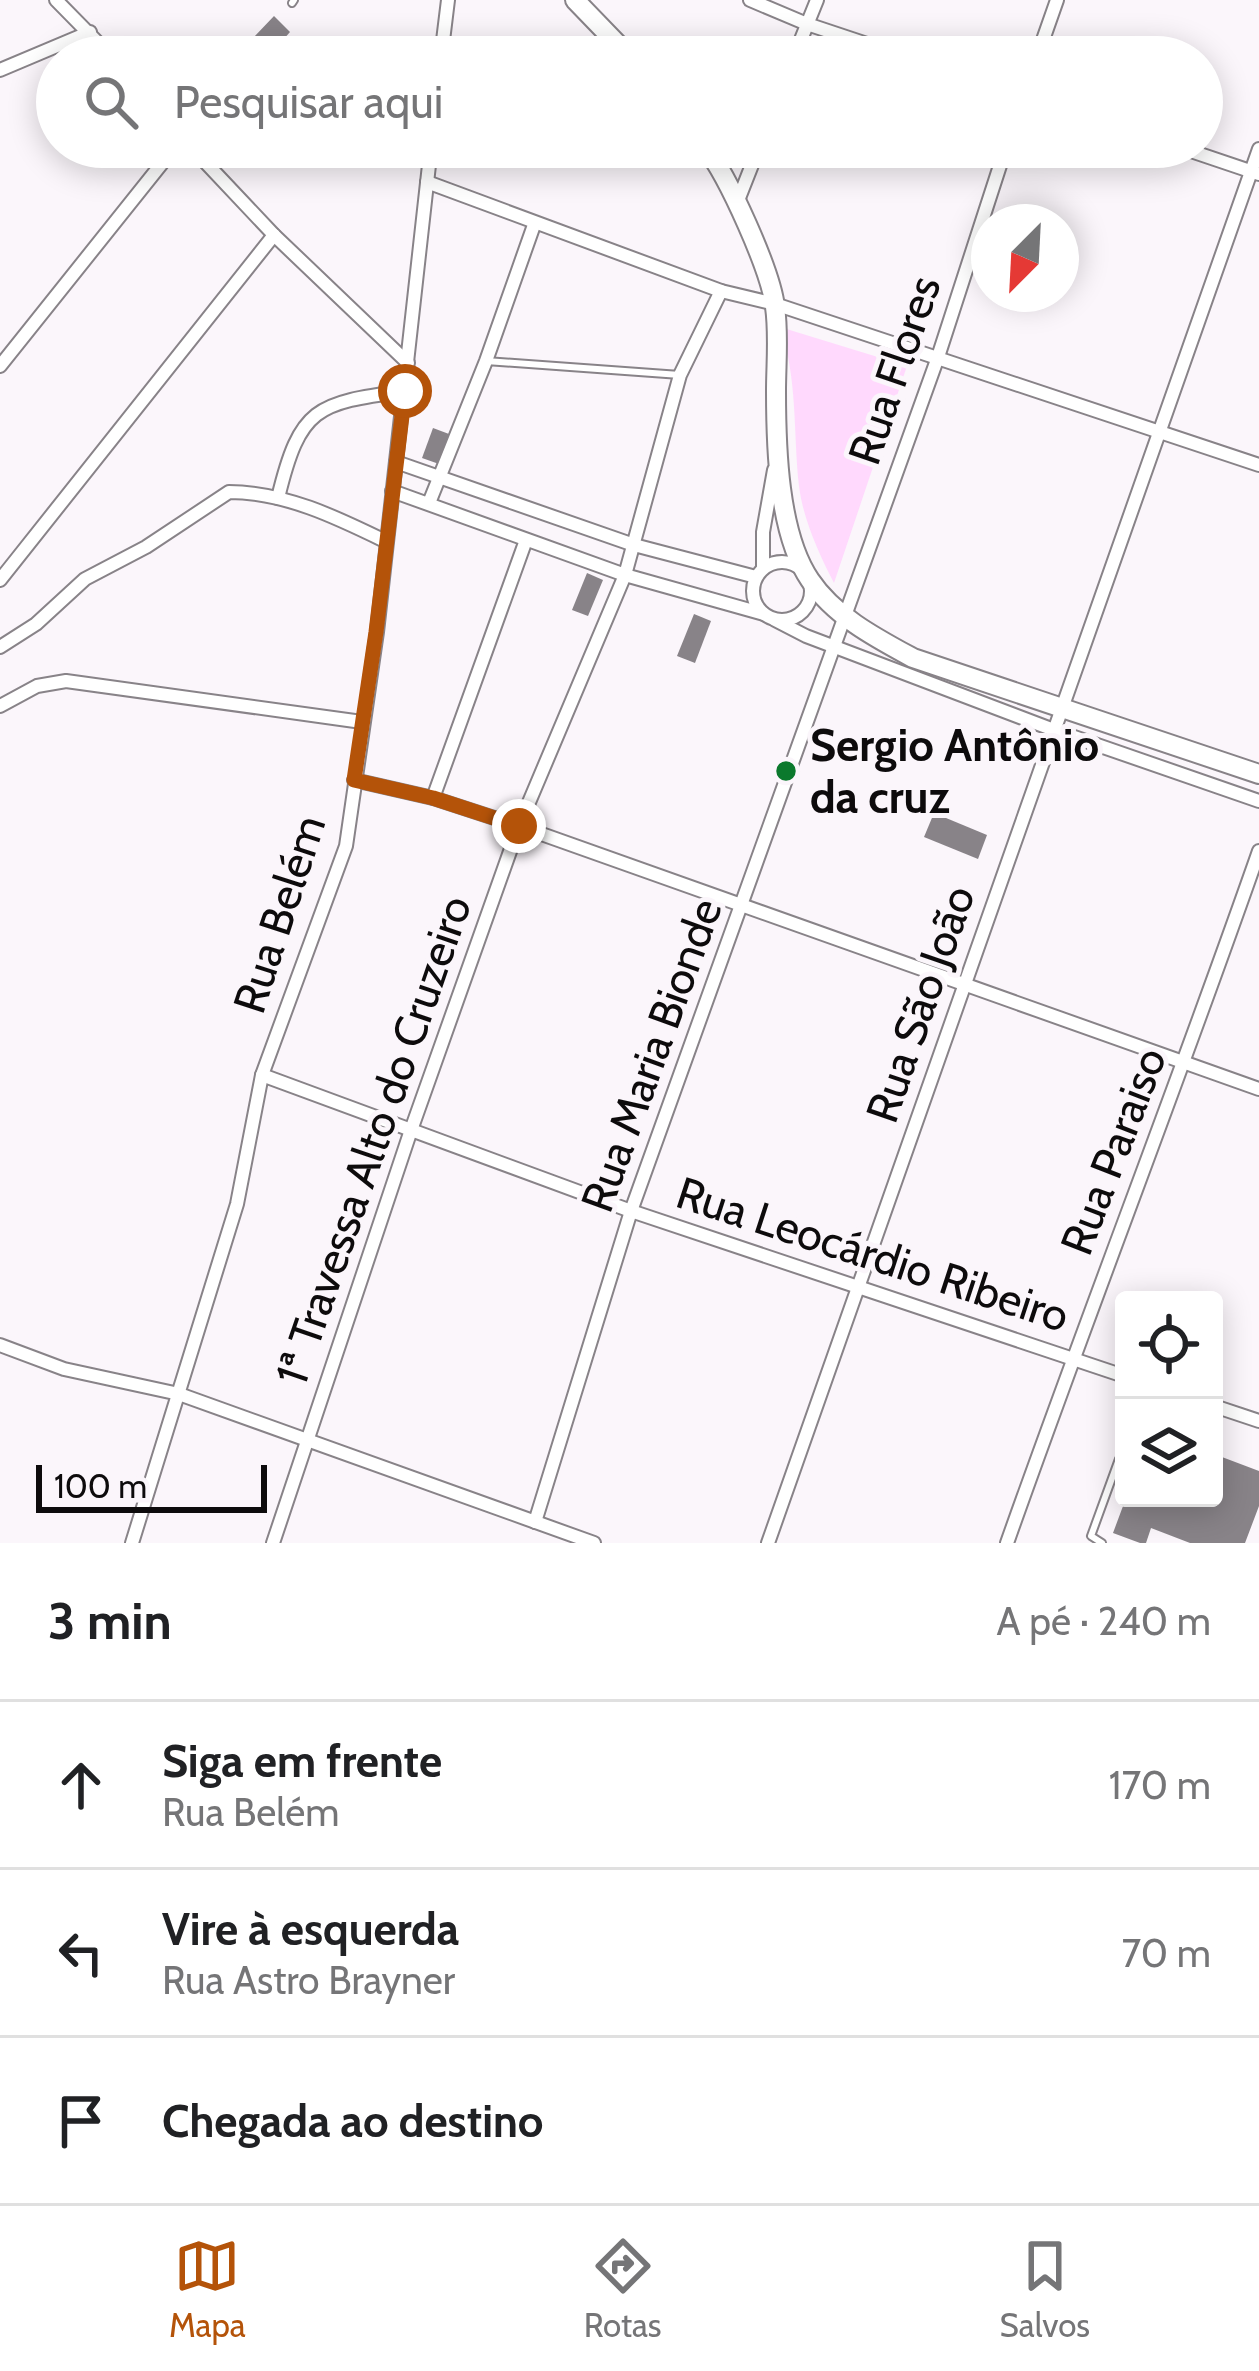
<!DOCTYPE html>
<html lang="pt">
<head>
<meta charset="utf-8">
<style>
  :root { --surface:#fff; --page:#f6f6f6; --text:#202124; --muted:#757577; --line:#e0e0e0; --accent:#b45309 }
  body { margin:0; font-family:Cabin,sans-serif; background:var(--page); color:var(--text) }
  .controls { position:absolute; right:36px; bottom:36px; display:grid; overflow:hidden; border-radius:12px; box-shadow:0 6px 30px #0003 }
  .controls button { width:108px; height:108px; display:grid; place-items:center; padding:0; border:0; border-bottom:3px solid var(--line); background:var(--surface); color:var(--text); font:60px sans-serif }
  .compass { position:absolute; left:971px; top:204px; width:108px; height:108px; border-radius:50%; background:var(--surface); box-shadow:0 6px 30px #0003; rotate:204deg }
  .scale { position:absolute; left:36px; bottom:30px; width:231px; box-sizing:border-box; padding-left:12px; border:6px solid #0d0b0c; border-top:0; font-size:33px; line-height:42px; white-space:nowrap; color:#0d0b0c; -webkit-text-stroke:9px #fbf6fb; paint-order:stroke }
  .stop { position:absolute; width:36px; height:36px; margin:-27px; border:9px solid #b45309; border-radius:50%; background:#fff }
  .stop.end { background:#b45309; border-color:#fff; box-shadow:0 3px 12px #0008 }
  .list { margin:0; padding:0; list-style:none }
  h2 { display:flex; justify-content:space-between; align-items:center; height:156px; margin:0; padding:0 48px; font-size:51px }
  h2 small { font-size:39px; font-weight:400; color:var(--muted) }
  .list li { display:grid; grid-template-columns:78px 1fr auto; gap:36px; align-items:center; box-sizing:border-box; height:168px; padding:0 48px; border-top:3px solid var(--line) }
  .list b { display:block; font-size:45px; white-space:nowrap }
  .list p { margin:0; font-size:39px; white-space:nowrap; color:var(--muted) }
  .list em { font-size:39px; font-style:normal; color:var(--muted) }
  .icon { flex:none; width:66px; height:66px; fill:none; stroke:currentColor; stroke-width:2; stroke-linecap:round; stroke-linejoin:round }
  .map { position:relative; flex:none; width:1259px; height:1543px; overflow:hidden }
  .search { position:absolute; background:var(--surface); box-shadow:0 6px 30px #0003; left:36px; right:36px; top:36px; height:132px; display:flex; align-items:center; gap:30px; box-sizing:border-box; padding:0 42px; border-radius:66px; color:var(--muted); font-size:45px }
  .sheet { height:660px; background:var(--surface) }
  nav { display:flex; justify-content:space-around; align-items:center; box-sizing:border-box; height:168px; border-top:3px solid var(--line); background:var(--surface); font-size:33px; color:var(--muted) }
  nav a { display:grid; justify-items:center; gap:6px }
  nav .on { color:var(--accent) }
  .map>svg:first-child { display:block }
  .green { fill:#ffd9fd }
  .building { fill:#888388 }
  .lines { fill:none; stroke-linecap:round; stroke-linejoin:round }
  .lane-casing { stroke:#888388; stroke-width:10 }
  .street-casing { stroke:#888388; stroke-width:16 }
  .secondary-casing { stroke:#888388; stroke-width:22 }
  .lane { stroke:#fff; stroke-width:6 }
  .street { stroke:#fff; stroke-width:12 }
  .secondary { stroke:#fff; stroke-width:18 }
  .route { stroke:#b45309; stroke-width:15 }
  .poi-dot { fill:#0b792d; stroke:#fbf6fb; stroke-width:4.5 }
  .labels { text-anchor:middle; stroke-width:10; stroke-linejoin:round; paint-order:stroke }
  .street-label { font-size:45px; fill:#0d0b0c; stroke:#fbf6fb }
  .poi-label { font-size:45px; font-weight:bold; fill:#0d0b0c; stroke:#fbf6fb; text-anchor:start }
</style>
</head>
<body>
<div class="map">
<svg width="1259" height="1543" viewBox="0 0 1259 1543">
  <rect width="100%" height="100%" fill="#fbf6fb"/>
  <!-- green -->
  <path class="green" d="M780 327 907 366 834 583C819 554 803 519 799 486 793 432 798 379 780 327Z"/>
  <!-- building -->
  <g class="building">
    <polygon points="274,16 290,32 276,48 283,54 235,57"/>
    <polygon points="433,428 449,434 439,464 422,458"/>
    <polygon points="587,573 603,580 588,616 572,610"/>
    <polygon points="694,614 711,621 695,663 677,656"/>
    <polygon points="934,813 987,835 978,859 924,837"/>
    <polygon points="1214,1454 1259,1471 1259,1506 1245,1543 1190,1543 1151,1528 1146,1543 1140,1543 1113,1533 1126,1498 1214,1498"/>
  </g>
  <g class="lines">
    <defs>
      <g id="lane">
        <polyline points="292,3 294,0"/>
        <polyline points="486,361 680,375"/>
        <polyline points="1102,1543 1091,1536 1119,1459"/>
      </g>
      <g id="street">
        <polyline points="56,0 112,57"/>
        <polyline points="750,0 807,24 906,57"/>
        <polyline points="441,57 448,0"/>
        <polyline points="794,57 817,0"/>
        <polyline points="1037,57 1057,0"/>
        <polyline points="0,70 90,32"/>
        <polyline points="191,147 274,235 408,363"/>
        <polyline points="1179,147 1259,174"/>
        <polyline points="427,182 721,291 775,304 1259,465"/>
        <polyline points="737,203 759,147"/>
        <polyline points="0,366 175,147"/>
        <polyline points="396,462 634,545 756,577"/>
        <polyline points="392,491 625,575 764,614"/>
        <path d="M278 498C300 407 316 403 405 391"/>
        <polyline points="429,503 486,361 534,225"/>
        <circle cx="782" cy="591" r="29"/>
        <polyline points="763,568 763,532 774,470"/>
        <polyline points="0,580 274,235"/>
        <polyline points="775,620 806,636 1054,730 1259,801"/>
        <path d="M0 647 36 624 85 579 146 547 229 492C284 492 336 517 385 541"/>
        <polyline points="0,706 37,686 66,681 362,722"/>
        <polyline points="354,780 433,798 519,826 1259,1089"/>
        <polyline points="433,798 526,540"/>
        <polyline points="262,1075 631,1211 1124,1376"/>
        <polyline points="0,1345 64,1369 179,1394 594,1543"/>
        <polyline points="1214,1406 1259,1421"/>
        <polyline points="535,1522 631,1211 938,357 1006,147"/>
        <polyline points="132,1543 237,1204 262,1075 346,846 377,632 431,147"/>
        <polyline points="273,1543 410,1133 519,826 625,575 680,375 721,291"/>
        <polyline points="768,1543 1259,149"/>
        <path d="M1007 1543C1089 1311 1178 1083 1259 851"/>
      </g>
      <g id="secondary">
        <polyline points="575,0 630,57"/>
        <path d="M705 147C728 176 771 271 775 307 779 334 776 364 776 391 776 446 778 533 810 580 834 616 876 638 913 658L1259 774"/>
      </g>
    </defs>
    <!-- lane casing -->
    <use href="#lane" class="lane-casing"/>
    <!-- street casing -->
    <use href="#street" class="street-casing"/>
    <!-- secondary casing -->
    <use href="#secondary" class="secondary-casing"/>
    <!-- lane -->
    <use href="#lane" class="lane"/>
    <!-- street -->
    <use href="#street" class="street"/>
    <!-- secondary -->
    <use href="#secondary" class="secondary"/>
  </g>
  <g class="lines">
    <!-- route -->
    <polyline class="route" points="405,391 376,632 354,780 433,798 519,826"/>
  </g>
  <!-- markers -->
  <circle class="poi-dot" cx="786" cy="771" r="12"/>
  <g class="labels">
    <!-- street labels -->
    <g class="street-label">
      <text transform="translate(894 370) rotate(-71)" y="16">Rua Flores</text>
      <text transform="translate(279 914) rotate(-72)" y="16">Rua Belém</text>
      <text transform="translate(920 1004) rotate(-71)" y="16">Rua São João</text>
      <text transform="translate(651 1055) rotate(-70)" y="16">Rua Maria Bionde</text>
      <text transform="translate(373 1140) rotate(-71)" y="16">1ª Travessa Alto do Cruzeiro</text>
      <text transform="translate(1113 1151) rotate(-69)" y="16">Rua Paraiso</text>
      <text transform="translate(873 1254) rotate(18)" y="16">Rua Leocárdio Ribeiro</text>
    </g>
    <!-- poi labels -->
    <g class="poi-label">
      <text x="810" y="761">Sergio Antônio<tspan x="810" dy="52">da cruz</tspan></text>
    </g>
  </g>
</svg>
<div class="controls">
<button><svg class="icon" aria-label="locate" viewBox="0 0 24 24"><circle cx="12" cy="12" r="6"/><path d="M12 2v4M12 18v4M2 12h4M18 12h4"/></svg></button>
<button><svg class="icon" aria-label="layers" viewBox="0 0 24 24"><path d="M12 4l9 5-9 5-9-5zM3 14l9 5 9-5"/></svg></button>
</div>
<svg class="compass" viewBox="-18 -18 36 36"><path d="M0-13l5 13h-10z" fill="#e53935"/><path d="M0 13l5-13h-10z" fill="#757577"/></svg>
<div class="scale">100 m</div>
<div class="stop" style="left:405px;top:391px"></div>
<div class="stop end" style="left:519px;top:826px"></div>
<div class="search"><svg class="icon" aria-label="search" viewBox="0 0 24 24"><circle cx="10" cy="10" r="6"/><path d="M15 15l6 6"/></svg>Pesquisar aqui</div>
</div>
<section class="sheet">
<h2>3 min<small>A pé · 240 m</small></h2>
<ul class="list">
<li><svg class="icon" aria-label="ahead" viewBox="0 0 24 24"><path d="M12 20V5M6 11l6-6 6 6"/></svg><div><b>Siga em frente</b><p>Rua Belém</p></div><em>170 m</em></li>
<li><svg class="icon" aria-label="left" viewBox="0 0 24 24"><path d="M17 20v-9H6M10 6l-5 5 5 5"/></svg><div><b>Vire à esquerda</b><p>Rua Astro Brayner</p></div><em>70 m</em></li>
<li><svg class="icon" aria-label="arrive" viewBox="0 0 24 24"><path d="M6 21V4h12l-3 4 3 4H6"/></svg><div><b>Chegada ao destino</b></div></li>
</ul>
</section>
<nav>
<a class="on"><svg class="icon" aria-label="map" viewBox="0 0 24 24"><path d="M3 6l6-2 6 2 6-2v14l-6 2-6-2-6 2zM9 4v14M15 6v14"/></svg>Mapa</a>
<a><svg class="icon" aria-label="directions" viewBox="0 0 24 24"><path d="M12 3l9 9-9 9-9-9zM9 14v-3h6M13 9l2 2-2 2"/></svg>Rotas</a>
<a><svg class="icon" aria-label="saved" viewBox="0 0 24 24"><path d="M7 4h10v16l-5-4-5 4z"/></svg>Salvos</a>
</nav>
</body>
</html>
